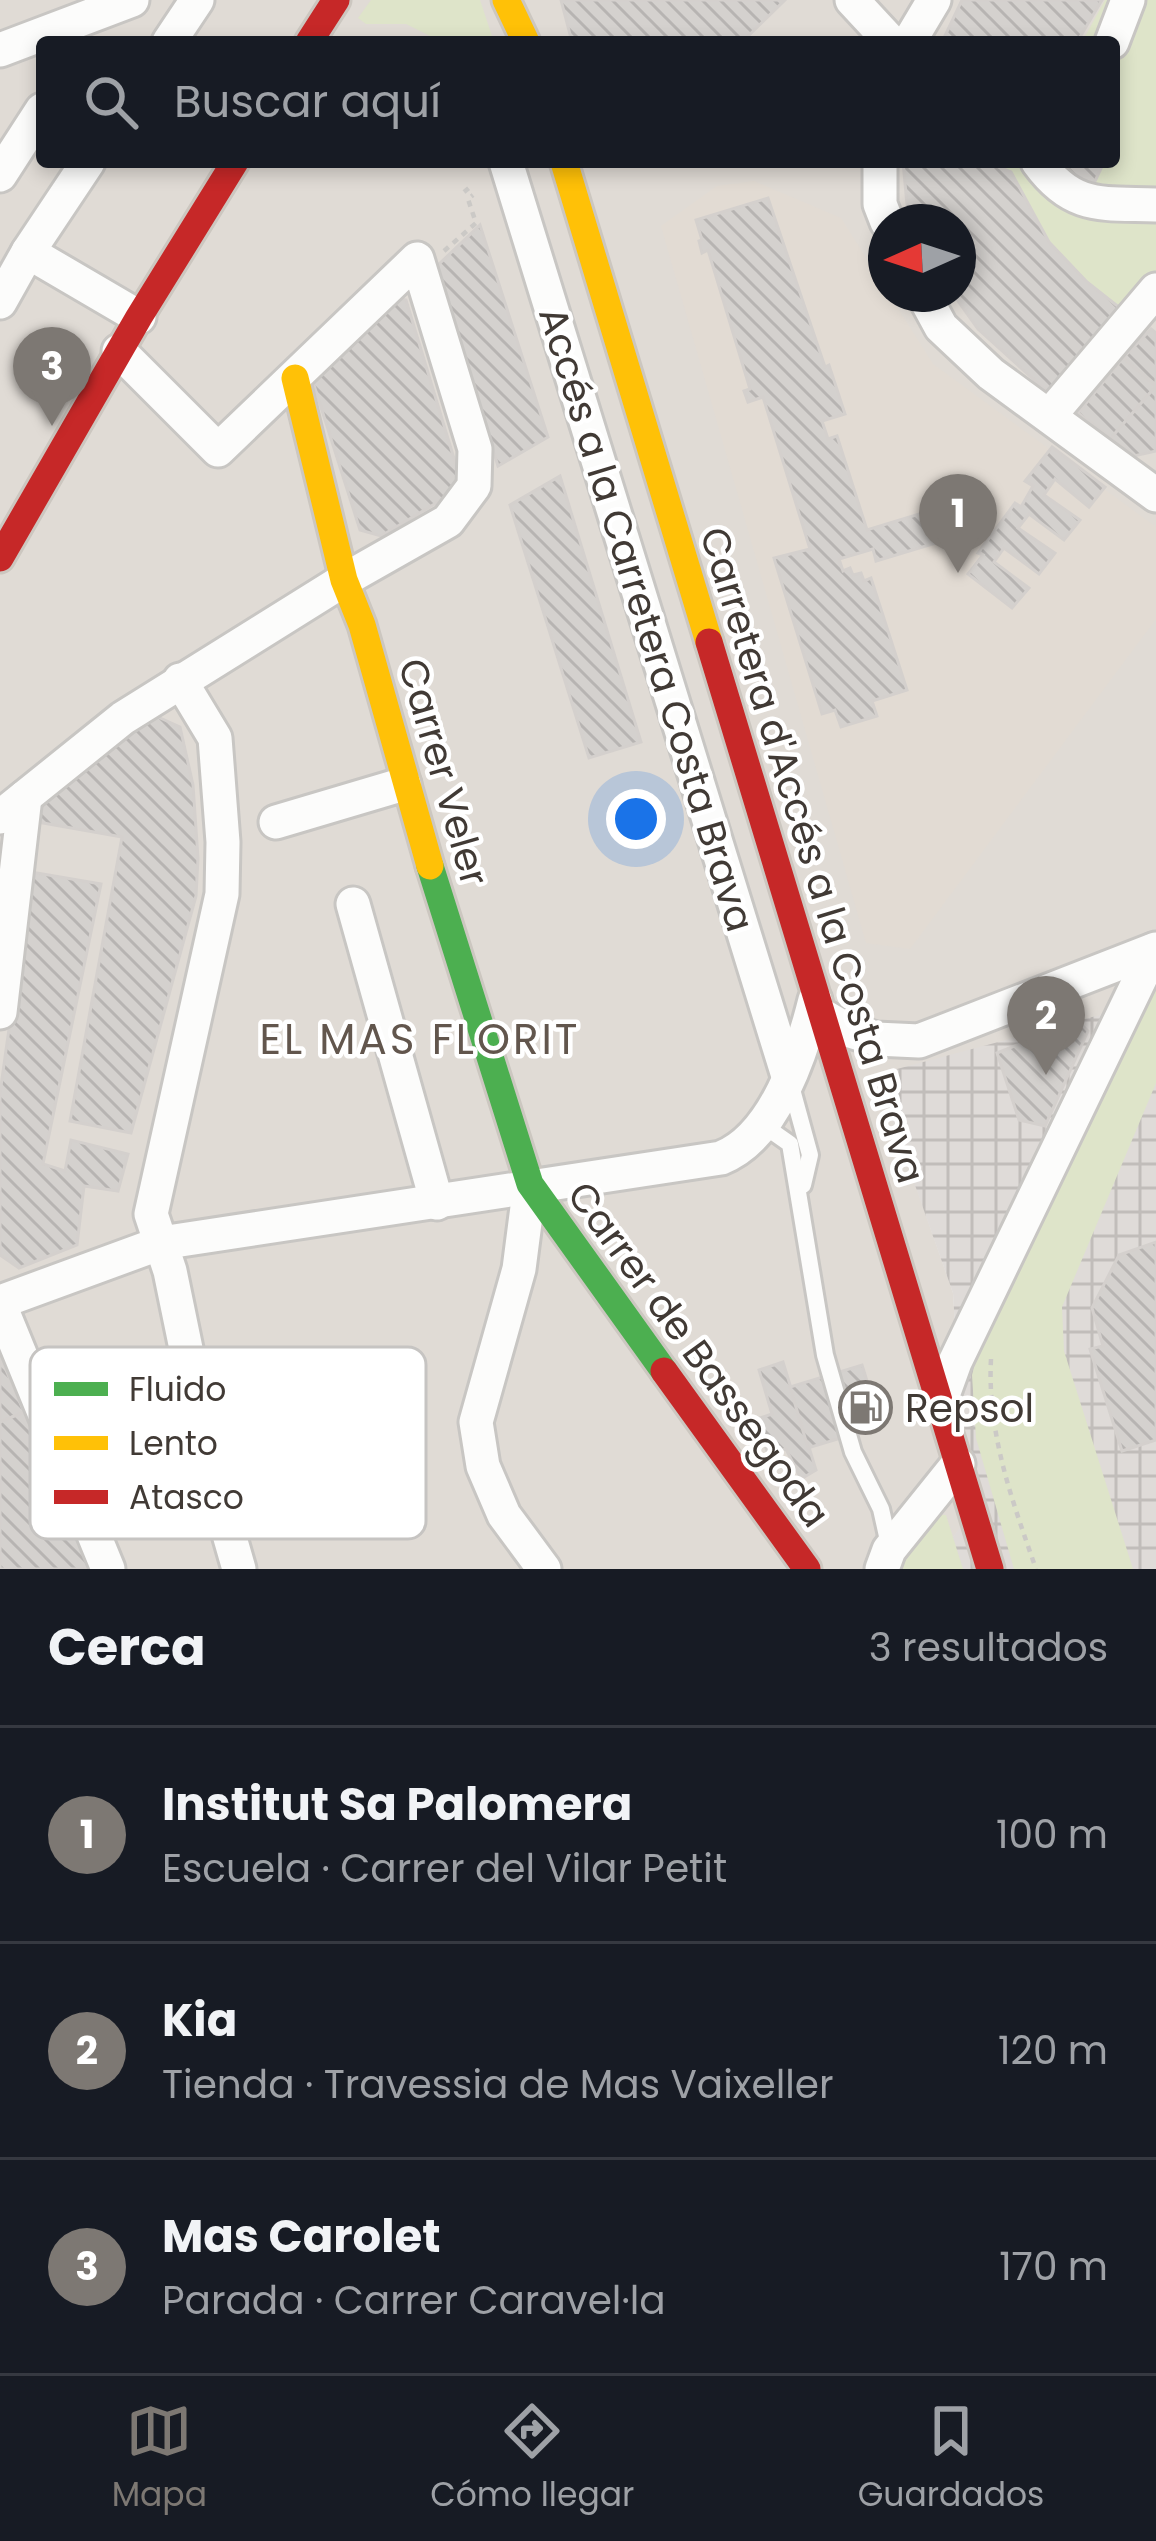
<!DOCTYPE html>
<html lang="es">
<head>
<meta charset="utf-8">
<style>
  :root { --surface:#171b24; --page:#20242c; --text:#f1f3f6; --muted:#9ea1a6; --line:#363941; --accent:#7d7873 }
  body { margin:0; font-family:Poppins,sans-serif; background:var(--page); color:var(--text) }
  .compass { position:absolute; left:868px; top:204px; width:108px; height:108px; border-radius:50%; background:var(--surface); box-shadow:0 6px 18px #0003; rotate:267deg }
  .you { position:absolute; left:636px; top:819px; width:42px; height:42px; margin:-30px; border:9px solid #fff; border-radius:50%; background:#1a73e8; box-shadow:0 0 0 18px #1a73e833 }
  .badge { display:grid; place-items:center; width:78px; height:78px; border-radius:50%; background:var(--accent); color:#fff; font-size:39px; font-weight:700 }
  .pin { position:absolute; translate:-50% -99px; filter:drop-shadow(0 3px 6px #0008) }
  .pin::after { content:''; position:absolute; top:63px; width:42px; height:36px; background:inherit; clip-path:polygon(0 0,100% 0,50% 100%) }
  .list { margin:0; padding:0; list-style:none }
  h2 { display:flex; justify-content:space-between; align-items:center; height:156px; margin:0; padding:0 48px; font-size:51px }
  h2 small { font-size:39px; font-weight:400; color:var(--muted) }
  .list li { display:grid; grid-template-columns:78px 1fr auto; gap:36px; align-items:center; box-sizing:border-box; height:216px; padding:0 48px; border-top:3px solid var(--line) }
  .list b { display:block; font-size:45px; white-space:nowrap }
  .list p { margin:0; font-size:39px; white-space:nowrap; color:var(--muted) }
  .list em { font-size:39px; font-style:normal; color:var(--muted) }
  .icon { flex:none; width:66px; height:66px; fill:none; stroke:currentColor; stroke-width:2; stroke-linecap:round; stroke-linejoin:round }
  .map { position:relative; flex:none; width:1156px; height:1569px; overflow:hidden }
  .search { position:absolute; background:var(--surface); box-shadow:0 6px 18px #0003; left:36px; right:36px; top:36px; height:132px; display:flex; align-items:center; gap:30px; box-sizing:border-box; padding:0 42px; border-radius:12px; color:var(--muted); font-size:45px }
  .sheet { height:804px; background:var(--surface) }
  nav { display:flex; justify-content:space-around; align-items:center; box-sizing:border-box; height:168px; border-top:3px solid var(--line); background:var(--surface); font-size:33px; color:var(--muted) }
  nav a { display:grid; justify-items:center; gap:6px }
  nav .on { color:var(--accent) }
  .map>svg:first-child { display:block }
  .residential { fill:#e0dbd5; fill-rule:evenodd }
  .industrial { fill:url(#industrial-grid) }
  .education { fill:#e2dbd3 }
  .green { fill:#dee4c9 }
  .building { fill:url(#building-back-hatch); stroke:#d4d0cd; stroke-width:3 }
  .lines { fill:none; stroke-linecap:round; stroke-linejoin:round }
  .lane-casing { stroke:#c8c6c3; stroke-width:22 }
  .street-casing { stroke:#c8c6c3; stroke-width:39 }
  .fast-casing { stroke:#ccc7c0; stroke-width:33 }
  .slow-casing { stroke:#ccc7c0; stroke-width:33 }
  .jam-casing { stroke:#ccc7c0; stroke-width:33 }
  .path { stroke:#cbc9c6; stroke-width:4.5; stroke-dasharray:6 6; stroke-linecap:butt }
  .lane { stroke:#fcfcfb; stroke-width:16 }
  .street { stroke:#fcfcfb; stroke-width:33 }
  .fast { stroke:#4caf50; stroke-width:27 }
  .slow { stroke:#ffc107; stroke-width:27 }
  .jam { stroke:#c62828; stroke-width:27 }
  .labels { text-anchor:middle; stroke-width:9; stroke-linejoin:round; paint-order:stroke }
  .street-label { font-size:39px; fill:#413a35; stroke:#fff }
  .poi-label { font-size:39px; fill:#413a35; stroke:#fff; text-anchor:start }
  .neighbourhood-label { font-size:42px; letter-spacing:3px; fill:#62564d; stroke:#fff }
  .key { fill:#fff; stroke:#c6c4c2; stroke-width:3 }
  .key-label { font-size:33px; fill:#413a35 }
</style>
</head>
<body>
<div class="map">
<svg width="1156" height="1569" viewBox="0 0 1156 1569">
  <defs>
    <pattern id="industrial-grid" width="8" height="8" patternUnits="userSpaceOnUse" patternTransform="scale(3)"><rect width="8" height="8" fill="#dfdbd8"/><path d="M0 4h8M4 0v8" fill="none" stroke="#c1bdba"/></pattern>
    <pattern id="building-back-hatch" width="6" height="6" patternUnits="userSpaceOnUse" patternTransform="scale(3)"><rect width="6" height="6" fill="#d4d1ce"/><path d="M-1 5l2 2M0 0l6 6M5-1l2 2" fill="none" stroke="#b7b4b2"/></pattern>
  </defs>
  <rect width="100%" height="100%" fill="#eceae7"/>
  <!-- residential -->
  <path class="residential" d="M0 0H1156V1000L886 1100 953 1293 966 1520 930 1569H0ZM42 42H1114V162H42ZM886 222H958V294H886Z"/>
  <!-- industrial -->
  <polygon class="industrial" points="1156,1000 1156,1569 930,1569 966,1519 953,1293 885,1100 897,1069"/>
  <!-- education -->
  <polygon class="education" points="754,181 841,218 933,364 1156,527 1156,619 910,949 866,943 661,226 717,186"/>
  <!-- green -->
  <g class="green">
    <polygon points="371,0 480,0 494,42 442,42 406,24 366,24 358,18"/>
    <path d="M1105 0H1156V280L1125 312C1098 291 1068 269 1048 241 1024 207 1030 180 987 162H1114V42H1082Z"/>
    <polygon points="1156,973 1156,1083 1062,1307 1064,1351 1133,1569 1014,1569 976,1438 972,1375 989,1313"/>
    <polygon points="939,1515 946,1515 963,1569 898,1569"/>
  </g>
  <!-- building -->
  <g class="building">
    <polygon points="561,0 785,0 742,42 572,42"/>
    <polygon points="962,0 1102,0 1077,42 942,42"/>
    <polygon points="903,162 987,162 1011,172 1049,242 1087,282 1125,312 1052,396 978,329 953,294 958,294 958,222 915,222 907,204"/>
    <polygon points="1068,162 1104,162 1089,194 1059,181"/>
    <polygon points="768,198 825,367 829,365 845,414 822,421 828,439 837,436 867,530 939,508 949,539 876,561 873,549 839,559 843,571 850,568 853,575 861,573 864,581 871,578 907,690 872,701 877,716 841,727 835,710 822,714 774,558 810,549 763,397 748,402 744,391 750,389 708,250 702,253 699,241 702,240 696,220"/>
    <polygon points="480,225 548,437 498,466 437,266"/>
    <polygon points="401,299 406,300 459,475 453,493 381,536 360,530 313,382 315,376"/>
    <polygon points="1151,329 1156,333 1156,385 1123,358"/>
    <polygon points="1123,358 1156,386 1111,438 1078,413"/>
    <polygon points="1156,386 1156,451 1134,456 1111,438"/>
    <polygon points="1052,447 1105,487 1089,507 1055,479 1044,495 1080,520 1064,540 1029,514 1018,528 1055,553 1039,574 1004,548 994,562 1029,588 1012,608 968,574 983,555 978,553 1015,503 1021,507 1033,486 1025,481"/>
    <polygon points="560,476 641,742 589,758 510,505"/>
    <polygon points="158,717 180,727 193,785 198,858 196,896 131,1133 70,1121 122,837 32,821 41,794 140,718"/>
    <polygon points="31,872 101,884 43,1164 65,1171 71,1140 128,1154 118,1191 84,1186 77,1245 19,1268 0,1255 0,1093"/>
    <polygon points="1078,1021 1088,1031 1045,1126 1019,1120 997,1053"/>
    <polygon points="1156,1242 1156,1440 1122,1451 1090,1349 1103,1346 1092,1308 1119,1255"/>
    <polygon points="0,1356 24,1412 0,1422"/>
    <polygon points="783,1362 816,1470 801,1479 786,1449 768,1454 757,1419 772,1414 759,1370"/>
    <polygon points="862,1365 881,1426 808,1448 790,1387"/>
    <polygon points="24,1412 91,1569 0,1569 0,1422"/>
  </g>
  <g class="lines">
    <defs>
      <g id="lane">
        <polyline points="790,1082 810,1155 803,1185"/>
        <polyline points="763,1125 790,1144 825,1355 853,1452 881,1509 889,1545"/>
      </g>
      <g id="street">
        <polyline points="852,0 891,42"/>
        <polyline points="169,42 197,0"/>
        <polyline points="909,42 934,0"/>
        <polyline points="1112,42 1128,0"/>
        <polyline points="0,50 132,0"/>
        <polyline points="506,162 788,1076"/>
        <polyline points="880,162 880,204 887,222"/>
        <path d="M1038 162C1073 210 1102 203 1156 205"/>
        <polyline points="0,175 42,110"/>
        <polyline points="28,252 139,317"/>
        <polyline points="923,294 941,327 991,374 1156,495"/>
        <polyline points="0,302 28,252 88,162"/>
        <polyline points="1050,415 1156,290"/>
        <polyline points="180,680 215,738 223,842 222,894 151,1214 170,1271 212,1475 239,1569"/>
        <polyline points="0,817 123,718 344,580 448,521 474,486 475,449 417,259 218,450 119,351"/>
        <polyline points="276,822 404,784"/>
        <polyline points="353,904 437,1203"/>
        <polyline points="0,1012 25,797"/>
        <polyline points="820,1014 847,1030 876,1039 919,1041 1156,949"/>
        <polyline points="530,1184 519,1269 476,1422 483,1466 504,1515 544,1569"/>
        <path d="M0 1302 161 1243 721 1158C775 1137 802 1052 815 1000"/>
        <polyline points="0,1305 108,1569"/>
        <polyline points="939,1406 955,1362 1154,950"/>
        <polyline points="882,1569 889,1550 958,1464"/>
      </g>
      <polyline id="fast" points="430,866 530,1184 664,1371"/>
      <g id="slow">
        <polyline points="506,0 526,42"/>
        <polyline points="564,162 709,642"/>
        <polyline points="295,378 344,580 362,625 430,866"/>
      </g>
      <g id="jam">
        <polyline points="309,42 336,0"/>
        <polyline points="0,558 139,317 235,162"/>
        <polyline points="709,642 990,1569"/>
        <polyline points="664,1371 807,1569"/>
      </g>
    </defs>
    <!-- lane casing -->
    <use href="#lane" class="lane-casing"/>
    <!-- street casing -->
    <use href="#street" class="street-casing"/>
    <!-- fast casing -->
    <use href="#fast" class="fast-casing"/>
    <!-- slow casing -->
    <use href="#slow" class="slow-casing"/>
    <!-- jam casing -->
    <use href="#jam" class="jam-casing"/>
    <!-- path -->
    <g class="path">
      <polyline points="464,192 470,187"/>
      <polyline points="444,251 476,223 468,199 473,195"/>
      <path d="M991 1359C987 1433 1012 1500 1036 1569"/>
    </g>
    <!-- lane -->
    <use href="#lane" class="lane"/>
    <!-- street -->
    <use href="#street" class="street"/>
    <!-- fast -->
    <use href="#fast" class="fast"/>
    <!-- slow -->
    <use href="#slow" class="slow"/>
    <!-- jam -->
    <use href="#jam" class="jam"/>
  </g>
  <!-- icons -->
  <defs>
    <symbol id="fuel-ring" viewBox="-11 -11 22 22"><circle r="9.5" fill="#fff" stroke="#7d7873" stroke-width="1.5"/><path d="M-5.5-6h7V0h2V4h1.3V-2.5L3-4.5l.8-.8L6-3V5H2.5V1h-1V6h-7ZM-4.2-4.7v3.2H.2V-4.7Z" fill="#7d7873"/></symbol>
  </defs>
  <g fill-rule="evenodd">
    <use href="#fuel-ring" x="836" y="1378" width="59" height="59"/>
  </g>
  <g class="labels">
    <!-- street labels -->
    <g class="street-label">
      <text transform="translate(647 619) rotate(73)" y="14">Accés a la Carretera Costa Brava</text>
      <text transform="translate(444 772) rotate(74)" y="14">Carrer Veler</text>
      <text transform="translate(813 855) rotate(73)" y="14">Carretera d'Accés a la Costa Brava</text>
      <text transform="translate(699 1354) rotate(54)" y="14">Carrer de Bassegoda</text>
    </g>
    <!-- poi labels -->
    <g class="poi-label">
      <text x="905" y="1422">Repsol</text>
    </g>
    <!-- neighbourhood labels -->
    <g class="neighbourhood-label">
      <text x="420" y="1054">EL MAS FLORIT</text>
    </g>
  </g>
  <!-- legend -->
  <rect x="30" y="1347" width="396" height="192" rx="18" class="key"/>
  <rect x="54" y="1382" width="54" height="14" fill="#4caf50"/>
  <rect x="54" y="1436" width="54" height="14" fill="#ffc107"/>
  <rect x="54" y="1490" width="54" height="14" fill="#c62828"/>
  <g class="key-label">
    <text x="129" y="1401">Fluido</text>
    <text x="129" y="1455">Lento</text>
    <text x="129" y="1509">Atasco</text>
  </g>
</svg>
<svg class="compass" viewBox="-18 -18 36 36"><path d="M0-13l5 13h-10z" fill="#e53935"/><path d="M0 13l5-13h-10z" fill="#9ea1a6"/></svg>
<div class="you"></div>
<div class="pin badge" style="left:958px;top:573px">1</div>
<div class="pin badge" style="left:1046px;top:1075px">2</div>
<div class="pin badge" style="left:52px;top:426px">3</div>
<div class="search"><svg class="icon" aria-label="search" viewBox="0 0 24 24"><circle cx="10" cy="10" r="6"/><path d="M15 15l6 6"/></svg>Buscar aquí</div>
</div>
<section class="sheet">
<h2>Cerca<small>3 resultados</small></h2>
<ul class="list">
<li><span class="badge">1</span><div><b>Institut Sa Palomera</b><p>Escuela · Carrer del Vilar Petit</p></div><em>100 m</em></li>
<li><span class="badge">2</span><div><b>Kia</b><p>Tienda · Travessia de Mas Vaixeller</p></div><em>120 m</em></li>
<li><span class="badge">3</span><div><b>Mas Carolet</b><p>Parada · Carrer Caravel·la</p></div><em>170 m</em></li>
</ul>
</section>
<nav>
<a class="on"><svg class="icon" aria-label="map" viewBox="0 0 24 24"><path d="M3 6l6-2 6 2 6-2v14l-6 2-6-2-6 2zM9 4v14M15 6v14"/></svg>Mapa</a>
<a><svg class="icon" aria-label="directions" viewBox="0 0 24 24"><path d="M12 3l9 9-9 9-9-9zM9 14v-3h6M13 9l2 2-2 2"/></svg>Cómo llegar</a>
<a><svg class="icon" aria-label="saved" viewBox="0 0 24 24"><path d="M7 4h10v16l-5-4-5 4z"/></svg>Guardados</a>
</nav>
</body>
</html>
